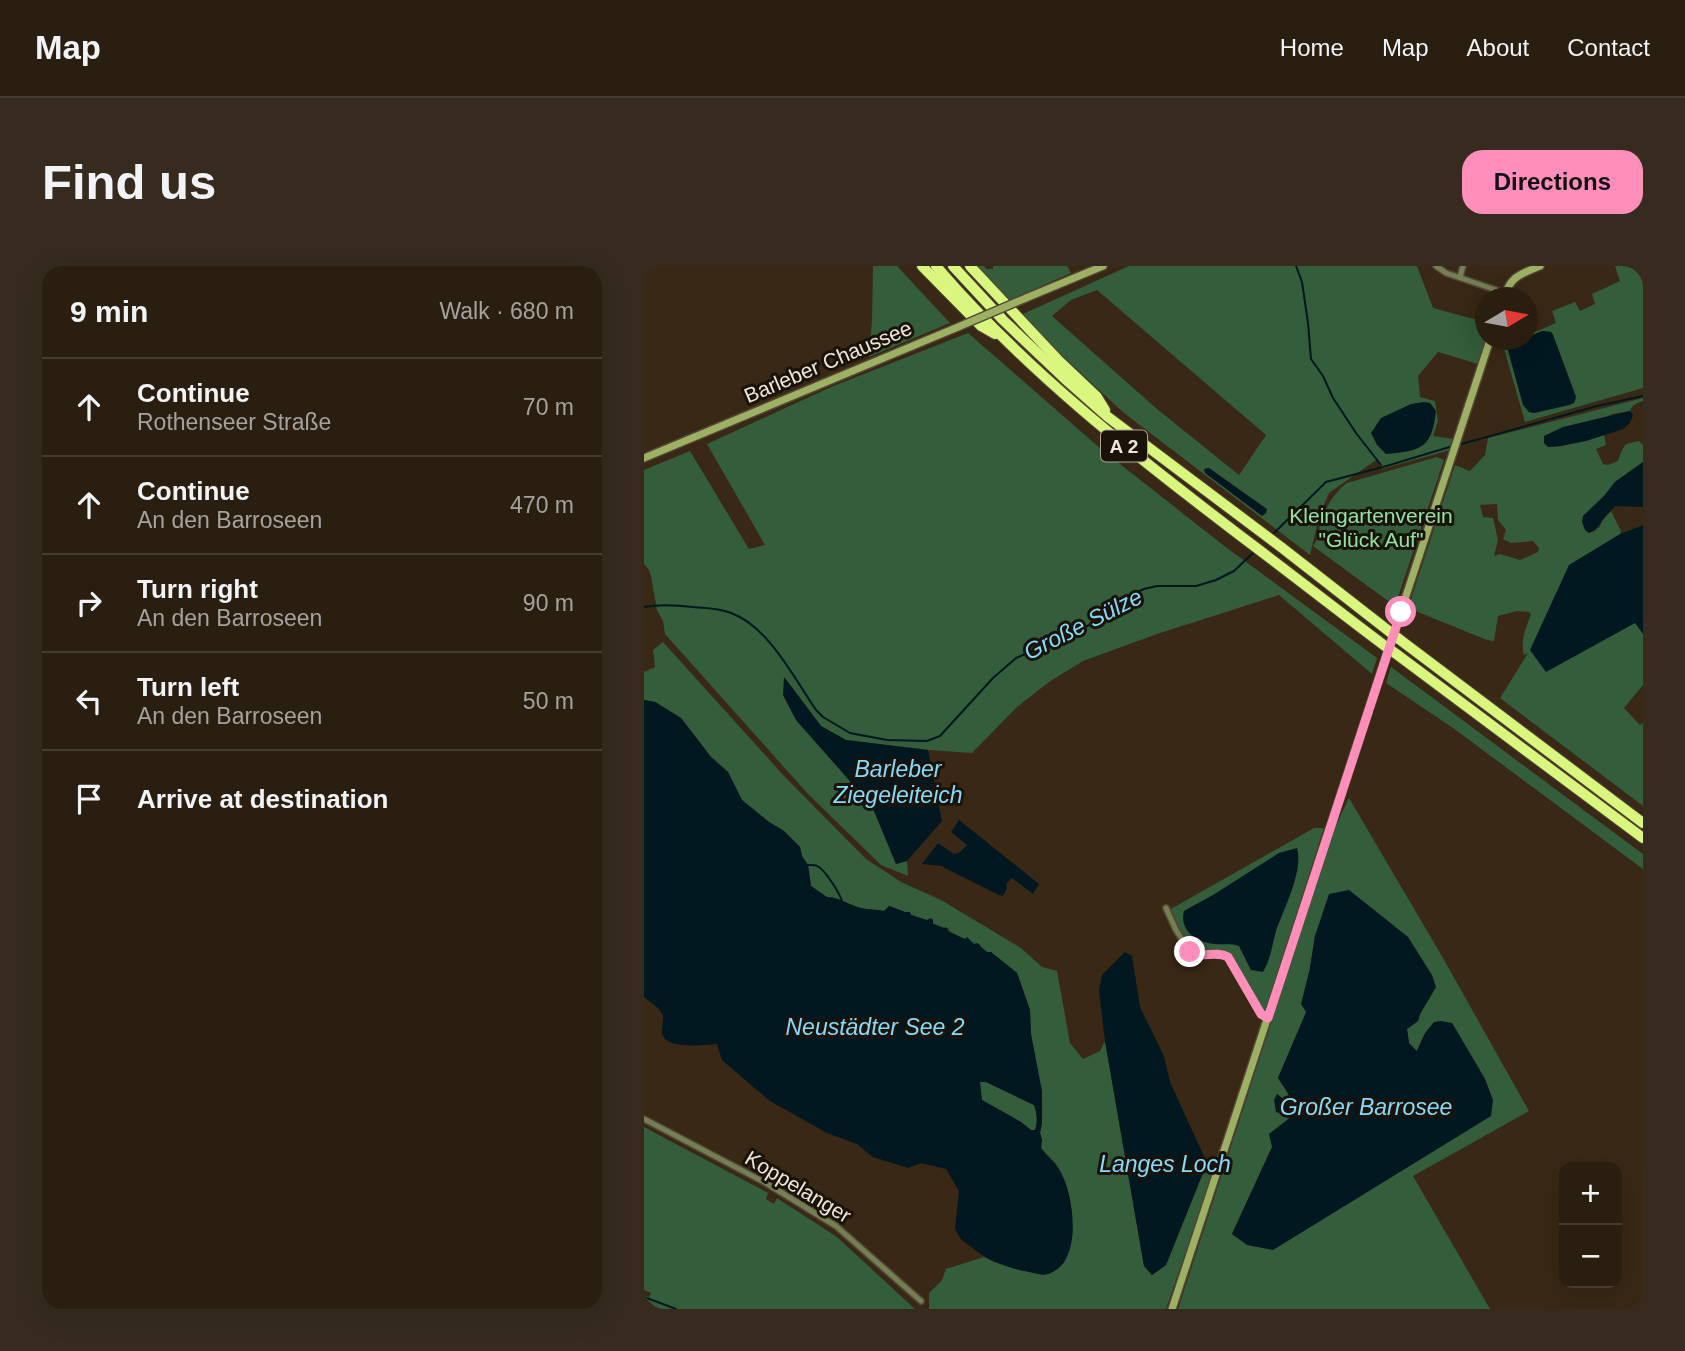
<!DOCTYPE html>
<html lang="en">
<head>
<meta charset="utf-8">
<style>
  :root { --surface:#2a1e10; --page:#362b1e; --text:#f1f3f6; --muted:#a5a29f; --line:#463c30; --accent:#ff8eba }
  body { margin:0; font-family:Arial,sans-serif; background:var(--page); color:var(--text) }
  .controls { position:absolute; right:21px; bottom:21px; display:grid; overflow:hidden; border-radius:14px; box-shadow:0 7px 28px #0002 }
  .controls button { width:63px; height:63px; display:grid; place-items:center; padding:0; border:0; border-bottom:2px solid var(--line); background:var(--surface); color:var(--text); font:35px sans-serif }
  .compass { position:absolute; left:831px; top:21px; width:63px; height:63px; border-radius:50%; background:var(--surface); box-shadow:0 7px 28px #0002; rotate:80deg }
  .stop { position:absolute; width:21px; height:21px; margin:-16px; border:5px solid #ff8eba; border-radius:50%; background:#fff }
  .stop.end { background:#ff8eba; border-color:#fff; box-shadow:0 2px 7px #0008 }
  .list { margin:0; padding:0; list-style:none }
  h2 { display:flex; justify-content:space-between; align-items:center; height:91px; margin:0; padding:0 28px; font-size:30px }
  h2 small { font-size:23px; font-weight:400; color:var(--muted) }
  .list li { display:grid; grid-template-columns:46px 1fr auto; gap:21px; align-items:center; box-sizing:border-box; height:98px; padding:0 28px; border-top:2px solid var(--line) }
  .list b { display:block; font-size:26px; white-space:nowrap }
  .list p { margin:0; font-size:23px; white-space:nowrap; color:var(--muted) }
  .list em { font-size:23px; font-style:normal; color:var(--muted) }
  .icon { flex:none; width:38px; height:38px; fill:none; stroke:currentColor; stroke-width:2; stroke-linecap:round; stroke-linejoin:round }
  .map { position:relative; flex:none; width:999px; height:1043px; overflow:hidden; border-radius:21px }
  header { display:flex; align-items:center; gap:42px; box-sizing:border-box; height:98px; padding:0 35px; background:var(--surface); border-bottom:2px solid var(--line) }
  header strong { font-size:33px }
  nav { display:flex; gap:38px; margin-inline-start:auto; font-size:24px }
  .intro { display:flex; align-items:center; justify-content:space-between; box-sizing:border-box; height:168px; padding:0 42px }
  h1 { margin:0; font-size:49px }
  .button { padding:18px 32px; border-radius:21px; background:var(--accent); color:#111; font-size:24px; font-weight:700 }
  main { display:flex; gap:42px; padding:0 42px }
  aside { flex:1; background:var(--surface); border-radius:21px; box-shadow:0 7px 28px #0002 }
  .map>svg:first-child { display:block }
  .green { fill:#335d3b; fill-rule:evenodd }
  .water { fill:#011821; fill-rule:evenodd }
  .lines { fill:none; stroke-linecap:round; stroke-linejoin:round }
  .stream { stroke:#011821; stroke-width:2 }
  .street-casing { stroke:#554634; stroke-width:8 }
  .secondary-casing { stroke:#554634; stroke-width:10 }
  .highway-casing { stroke:#554634; stroke-width:12 }
  .street { stroke:#748053; stroke-width:5 }
  .secondary { stroke:#9db165; stroke-width:7 }
  .highway { stroke:#d9f77f; stroke-width:10 }
  .secondary-bridge-casing { stroke:#554634; stroke-width:10; stroke-linecap:butt }
  .highway-bridge-casing { stroke:#554634; stroke-width:12; stroke-linecap:butt }
  .secondary-bridge { stroke:#9db165; stroke-width:7 }
  .highway-bridge { stroke:#d9f77f; stroke-width:10 }
  .route { stroke:#ff8eba; stroke-width:9 }
  .labels { text-anchor:middle; stroke-width:6; stroke-linejoin:round; paint-order:stroke }
  .shield { fill:#1a130a; stroke:#afa69b; stroke-width:2 }
  .shield-label { font-size:19px; font-weight:bold; fill:#efe5d9 }
  .street-label { font-size:21px; fill:#efe5d9; stroke:#1a130a }
  .park-label { font-size:21px; fill:#92e2a1; stroke:#1a130a }
  .water-label { font-size:23px; font-style:italic; fill:#84dbfd; stroke:#1a130a }
</style>
</head>
<body>
<header>
<strong>Map</strong>
<nav><a>Home</a><a>Map</a><a>About</a><a>Contact</a></nav>
</header>
<div class="intro"><h1>Find us</h1><a class="button">Directions</a></div>
<main>
<aside>
<h2>9 min<small>Walk · 680 m</small></h2>
<ul class="list">
<li><svg class="icon" aria-label="ahead" viewBox="0 0 24 24"><path d="M12 20V5M6 11l6-6 6 6"/></svg><div><b>Continue</b><p>Rothenseer Straße</p></div><em>70 m</em></li>
<li><svg class="icon" aria-label="ahead" viewBox="0 0 24 24"><path d="M12 20V5M6 11l6-6 6 6"/></svg><div><b>Continue</b><p>An den Barroseen</p></div><em>470 m</em></li>
<li><svg class="icon" aria-label="right" viewBox="0 0 24 24"><path d="M7 20v-9h11M14 6l5 5-5 5"/></svg><div><b>Turn right</b><p>An den Barroseen</p></div><em>90 m</em></li>
<li><svg class="icon" aria-label="left" viewBox="0 0 24 24"><path d="M17 20v-9H6M10 6l-5 5 5 5"/></svg><div><b>Turn left</b><p>An den Barroseen</p></div><em>50 m</em></li>
<li><svg class="icon" aria-label="arrive" viewBox="0 0 24 24"><path d="M6 21V4h12l-3 4 3 4H6"/></svg><div><b>Arrive at destination</b></div></li>
</ul>
</aside>
<div class="map">
<svg width="999" height="1043" viewBox="0 0 999 1043">
  <rect width="100%" height="100%" fill="#382815"/>
  <!-- green -->
  <g class="green">
    <polygon points="229,0 253,0 306,57 225,91 228,54"/>
    <polygon points="334,0 340,0 343,3 349,3 349,0 423,0 427,7 366,34"/>
    <path d="M485 0H773L789 42 841 56 842 74 834 98 794 86 774 110 776 131 791 135 794 155 789 170 810 173 806 184 738 203 731 191 732 194 685 227 675 251 666 289 480 147 415 87 379 48ZM453 24 622 169 595 209 513 143 408 50 427 34Z"/>
    <polygon points="971,0 999,0 999,122 881,156 859,79 872,74 877,74 864,79 890,147 928,138 932,130 909,69 907,66 899,65 884,71 884,69 912,57 908,45 931,36 936,45 951,38 948,28 976,15"/>
    <polygon points="324,67 457,183 579,279 733,392 728,408 635,329 513,368 439,395 405,416 373,441 328,487 284,484 202,474 177,460 141,412 152,454 228,540 252,598 263,595 264,610 237,599 164,528 21,368 19,355 13,344 7,310 5,304 0,298 0,204 46,185 105,283 121,279 63,178 187,121"/>
    <path d="M999 132V135C993 137 989 138 986 145L968 148 904 181 917 180 960 169 962 179 952 183 959 198 964 199 974 195 978 184 982 178 995 175 999 179V196L971 216 960 230 939 250 955 262 958 255 967 245 977 265 976 268 999 259V419L980 442 996 459 999 457V540L856 432 884 387 880 389C876 374 882 362 887 348L885 346 873 345 854 350 850 375 843 374 764 342 811 199 826 205 841 189 844 172ZM853 238 854 254 862 264 859 273 867 277 889 275 895 282 894 286 876 294 856 288 850 290 854 274 849 252 839 251 836 239Z"/>
    <path d="M793 191 800 194 751 340 669 280C679 267 673 267 677 254 682 240 692 225 703 217Z"/>
    <path d="M19 376 141 511 222 593 257 616 297 634 377 682 398 701 413 705 426 777 439 793 456 785 461 775 500 1000 508 1009 522 999 563 897 571 901 522 1043H285V1027L298 1014 302 1003 340 991 350 996 405 1008 416 1001 421 995 428 949 426 935 423 921 412 898 397 882 398 874 396 867 398 857 387 768 386 744 373 707 347 686H343L336 681 305 665 304 662H300L246 640 240 645C232 643 224 644 217 642 205 639 195 631 183 632L167 620 164 599 158 590 156 581 140 565 125 556 98 534 84 506 67 491 37 452 11 436 0 434V406L11 401 9 384Z"/>
    <polygon points="747,401 999,588 999,603 809,462 742,417"/>
    <path d="M705 532 799 692 885 845 769 910 846 1043H534L691 561ZM676 658 792 721 776 748 774 755 763 763 765 777 772 786 781 767 808 757 841 813 588 968 628 881 648 849 645 838V829L634 812 663 746 666 702 671 670Z"/>
    <path d="M670 562H680L621 748 617 746 585 689 575 686 553 687 545 681 525 644ZM569 629 632 665 623 699 607 704 595 680 587 677 540 645Z"/>
    <path d="M335 816H342L390 839C393 847 394 855 391 864H387L377 856 338 834Z"/>
    <polygon points="0,861 124,927 122,933 130,938 133,932 193,971 271,1043 6,1043 2,1035 0,1040 0,1029 5,1031 7,1027 0,1024"/>
  </g>
  <!-- water -->
  <g class="water">
    <path d="M898 65 907 66 909 69 932 132 930 137 925 139 890 147 885 146 879 139 863 81C867 75 876 74 884 74V71Z"/>
    <path d="M780 136 786 137 792 145C788 182 777 185 742 188L733 179 727 167 737 152 767 138Z"/>
    <polygon points="986,145 989,149 986,157 979,163 942,175 917,180 904,181 900,177 900,170 919,161"/>
    <path d="M999 196V241L971 240C968 244 963 248 960 252 954 259 955 264 945 267L941 264 938 256 939 250 960 230 971 216Z"/>
    <polygon points="565,202 623,243 622,247 618,250 561,207 560,203"/>
    <polygon points="999,259 999,368 991,357 902,406 886,384 925,299 976,268"/>
    <polygon points="140,411 177,460 202,474 284,484 298,555 263,595 252,598 228,540 152,454 139,429"/>
    <path d="M0 434 11 436 37 452 67 491 84 506 98 534 125 556 140 565 156 581 158 590 164 599 167 620 183 631C195 631 205 639 217 642 224 644 232 643 240 645L245 640 261 646H266L267 649 283 654 287 652 289 654V658L300 662 302 661 305 666 321 673 323 671 330 678 333 677 336 679 337 681 343 686H347L373 707 386 744 387 768 398 825V857L396 867 398 874 397 882C402 890 410 895 415 903 431 929 441 1003 399 1009 374 1004 351 1000 330 983 321 977 315 973 311 962L315 925 302 903 277 897 264 902 229 891 213 878 183 867 126 835 78 794 73 778C60 779 22 784 18 767 17 761 20 755 19 749L14 742 0 731ZM336 816H342L390 839C393 847 394 855 391 864H387L377 856 338 834Z"/>
    <polygon points="315,554 395,618 389,628 368,612 362,618 363,622 359,630 355,629 297,600 278,598 294,577 310,588 316,586 323,579 307,566"/>
    <path d="M653 582C660 606 638 646 631 668 628 681 626 694 619 706L607 704 595 680C586 677 580 679 571 678 553 677 535 665 540 645L569 629 635 587Z"/>
    <polygon points="705,624 764,671 788,709 792,721 776,748 774,755 763,763 765,777 773,785 781,767 790,756 797,755 808,757 841,813 849,834 847,850 629,984 603,979 588,968 628,881 625,868 648,850 632,846 630,834 633,828 645,837 645,829 634,812 662,746 657,738 666,702 671,670 685,628"/>
    <polygon points="481,686 488,690 496,741 520,790 526,816 563,897 522,999 508,1009 500,1000 461,775 455,724 458,709"/>
  </g>
  <g class="lines">
    <!-- stream -->
    <g class="stream">
      <polyline points="652,0 658,16 664,57 667,93 679,110 689,132 712,167 737,199"/>
      <polyline points="814,179 953,140 999,130"/>
      <polyline points="628,269 682,216 739,201 809,180"/>
      <path d="M0 341C17 338 32 339 49 341 62 342 75 342 87 347 125 361 150 412 172 444L179 451 206 467 243 474 283 475 296 470 349 412 372 392 452 356 469 345 489 328 500 323 513 320H552L572 314 590 305 611 285"/>
      <path d="M164 599C168 599 171 598 175 601 182 606 195 626 198 635"/>
      <polyline points="0,1031 32,1043"/>
    </g>
    <defs>
      <g id="street">
        <polyline points="792,0 802,7 861,27"/>
        <polyline points="816,11 819,0"/>
        <polyline points="522,642 532,664 546,686 551,689 576,687 586,693 617,749 624,752"/>
        <polyline points="0,853 122,917 192,960 277,1035"/>
      </g>
      <g id="secondary">
        <polyline points="382,32 459,0"/>
        <path d="M860 32C866 10 877 8 896 0"/>
        <polyline points="0,192 314,61"/>
        <polyline points="528,1043 846,74"/>
      </g>
      <g id="highway">
        <polyline points="278,0 337,60 351,68"/>
        <path d="M292 0C381 104 489 188 598 271 646 307 693 344 741 380"/>
        <polyline points="309,0 359,54 421,113 464,151 637,281 746,366"/>
        <polyline points="326,0 415,95 453,131 461,144"/>
        <polyline points="755,373 999,557"/>
        <polyline points="751,387 999,572"/>
      </g>
    </defs>
    <!-- street casing -->
    <use href="#street" class="street-casing"/>
    <!-- secondary casing -->
    <use href="#secondary" class="secondary-casing"/>
    <!-- highway casing -->
    <use href="#highway" class="highway-casing"/>
    <!-- street -->
    <use href="#street" class="street"/>
    <!-- secondary -->
    <use href="#secondary" class="secondary"/>
    <!-- highway -->
    <use href="#highway" class="highway"/>
    <defs>
      <polyline id="secondary-bridge" points="314,61 382,32"/>
      <g id="highway-bridge">
        <polyline points="746,366 755,373"/>
        <polyline points="741,380 751,387"/>
      </g>
    </defs>
    <!-- secondary-bridge casing -->
    <use href="#secondary-bridge" class="secondary-bridge-casing"/>
    <!-- highway-bridge casing -->
    <use href="#highway-bridge" class="highway-bridge-casing"/>
    <!-- secondary-bridge -->
    <use href="#secondary-bridge" class="secondary-bridge"/>
    <!-- highway-bridge -->
    <use href="#highway-bridge" class="highway-bridge"/>
  </g>
  <g class="lines">
    <!-- route -->
    <path class="route" d="M546 686C558 693 571 684 584 691L617 748 624 752 757 346"/>
  </g>
  <g class="labels">
    <!-- shield labels -->
    <rect class="shield" x="457" y="164.5" width="46" height="31" rx="5"/>
    <g class="shield-label">
      <text x="480" y="187">A 2</text>
    </g>
    <!-- street labels -->
    <g class="street-label">
      <text transform="translate(184 96) rotate(-23)" y="7">Barleber Chaussee</text>
      <text transform="translate(154 921) rotate(31)" y="7">Koppelanger</text>
    </g>
    <!-- park labels -->
    <g class="park-label">
      <text x="727" y="257">Kleingartenverein<tspan x="727" dy="24">"Glück Auf"</tspan></text>
    </g>
    <!-- water labels -->
    <g class="water-label">
      <text transform="translate(439 358) rotate(-27)" y="8">Große Sülze</text>
      <text x="254" y="511">Barleber<tspan x="254" dy="26">Ziegeleiteich</tspan></text>
      <text x="231" y="769">Neustädter See 2</text>
      <text x="722" y="849">Großer Barrosee</text>
      <text x="521" y="906">Langes Loch</text>
    </g>
  </g>
</svg>
<div class="controls">
<button>+</button>
<button>−</button>
</div>
<svg class="compass" viewBox="-18 -18 36 36"><path d="M0-13l5 13h-10z" fill="#e53935"/><path d="M0 13l5-13h-10z" fill="#a5a29f"/></svg>
<div class="stop" style="left:757px;top:346px"></div>
<div class="stop end" style="left:546px;top:686px"></div>
</div>
</main>
</body>
</html>
